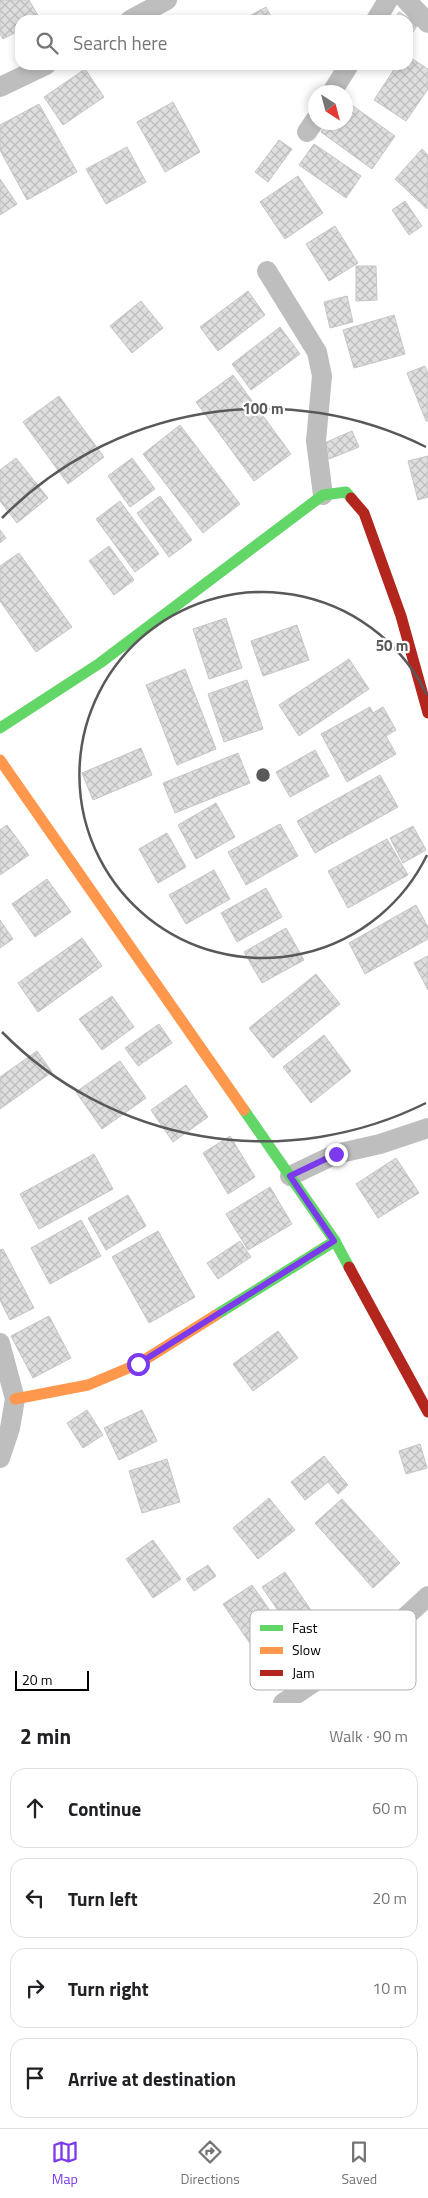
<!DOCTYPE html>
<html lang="en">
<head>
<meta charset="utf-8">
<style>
  :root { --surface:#fff; --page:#f2f2f2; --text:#202124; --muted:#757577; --line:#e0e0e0; --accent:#7c3aed }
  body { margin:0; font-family:"Titillium Web",sans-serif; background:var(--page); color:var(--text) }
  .compass { position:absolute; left:308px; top:85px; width:45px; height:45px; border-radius:50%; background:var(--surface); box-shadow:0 2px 8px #0003; rotate:144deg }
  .scale { position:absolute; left:15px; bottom:12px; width:74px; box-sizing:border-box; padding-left:5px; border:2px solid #000; border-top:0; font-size:14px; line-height:18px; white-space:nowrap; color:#000; -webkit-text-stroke:4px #fff; paint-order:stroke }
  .stop { position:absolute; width:15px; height:15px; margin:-11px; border:4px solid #7c3aed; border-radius:50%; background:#fff }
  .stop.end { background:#7c3aed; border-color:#fff; box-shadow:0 1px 5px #0008 }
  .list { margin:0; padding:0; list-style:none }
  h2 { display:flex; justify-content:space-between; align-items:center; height:65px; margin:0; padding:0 20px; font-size:21px }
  h2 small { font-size:16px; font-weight:400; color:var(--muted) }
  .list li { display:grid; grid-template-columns:32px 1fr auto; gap:15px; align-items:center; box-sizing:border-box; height:80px; margin:0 10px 10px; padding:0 10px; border:1px solid var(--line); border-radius:15px }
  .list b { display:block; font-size:19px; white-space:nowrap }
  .list em { font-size:16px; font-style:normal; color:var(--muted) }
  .icon { flex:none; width:28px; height:28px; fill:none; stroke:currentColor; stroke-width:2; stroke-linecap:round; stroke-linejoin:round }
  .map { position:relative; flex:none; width:428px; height:1703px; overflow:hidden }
  .search { position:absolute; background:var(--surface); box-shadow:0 2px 8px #0003; left:15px; right:15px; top:15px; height:55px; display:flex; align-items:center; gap:12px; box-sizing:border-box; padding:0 18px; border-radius:15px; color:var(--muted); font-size:19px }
  .sheet { height:425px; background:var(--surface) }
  nav { display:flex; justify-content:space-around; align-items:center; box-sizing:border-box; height:70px; border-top:1px solid var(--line); background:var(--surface); font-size:14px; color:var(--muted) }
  nav a { display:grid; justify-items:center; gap:2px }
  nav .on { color:var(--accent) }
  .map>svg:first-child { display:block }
  .building { fill:url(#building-cross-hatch); stroke:#c6c6c6 }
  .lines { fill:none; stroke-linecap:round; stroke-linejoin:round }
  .street { stroke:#bebebe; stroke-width:20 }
  .fast { stroke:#63d668; stroke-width:11 }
  .slow { stroke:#ff974d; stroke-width:11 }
  .jam { stroke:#b3261e; stroke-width:11 }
  .route { stroke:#7c3aed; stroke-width:6 }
  .ring { fill:none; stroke:#595959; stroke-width:2.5 }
  .key { fill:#fff; stroke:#b2b2b2; stroke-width:1 }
  .key-label { font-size:14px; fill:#000 }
  .centre { fill:#595959; stroke:#fff; stroke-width:2.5 }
  .ring-label { font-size:15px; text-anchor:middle; font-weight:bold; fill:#595959; stroke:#fff; stroke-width:4.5; stroke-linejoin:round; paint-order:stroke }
</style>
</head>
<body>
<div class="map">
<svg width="428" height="1703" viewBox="0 0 428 1703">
  <defs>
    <pattern id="building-cross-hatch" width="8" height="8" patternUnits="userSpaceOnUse" patternTransform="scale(1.25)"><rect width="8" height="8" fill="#dedede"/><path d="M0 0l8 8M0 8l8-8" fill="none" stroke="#bdbdbd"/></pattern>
  </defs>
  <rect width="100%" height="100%" fill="#fff"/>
  <!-- building -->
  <g class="building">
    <polygon points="0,0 29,0 40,19 20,20 20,30 3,39 0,34"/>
    <polygon points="266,7 273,20 242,20"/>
    <polygon points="399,12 418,24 408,40 408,20 394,20"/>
    <polygon points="408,56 428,69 428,89 406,121 374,100 397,65 408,65"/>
    <polygon points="85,69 104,97 63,125 44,97"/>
    <polygon points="346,101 395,136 372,169 321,132 328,122 346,122"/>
    <polygon points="173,102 200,152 165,172 137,122"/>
    <polygon points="39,104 77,172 27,200 0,150 0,125"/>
    <polygon points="279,140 292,149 268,182 255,172"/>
    <polygon points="314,144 361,176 346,198 299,165"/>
    <polygon points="127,147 146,182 106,204 86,169"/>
    <polygon points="422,149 428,155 427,209 395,179"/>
    <polygon points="298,176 323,213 285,239 260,202"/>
    <polygon points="0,179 17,204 0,215"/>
    <polygon points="405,201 422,226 409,235 392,210"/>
    <polygon points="335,226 358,263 329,281 306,244"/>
    <polygon points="356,266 376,266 377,300 356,301"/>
    <polygon points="248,291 265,315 218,351 200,327"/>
    <polygon points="347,296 353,322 330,328 324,302"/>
    <polygon points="141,301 163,328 132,353 110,326"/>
    <polygon points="394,315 405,354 354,368 343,330"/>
    <polygon points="280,327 300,354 251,390 232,364"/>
    <polygon points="425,366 428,374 428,421 426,421 407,373"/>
    <polygon points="233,375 291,454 254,481 196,402"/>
    <polygon points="59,396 104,457 68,484 23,422"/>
    <polygon points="180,425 240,504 203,533 143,454"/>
    <polygon points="352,431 359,447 329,459 322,444"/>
    <polygon points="428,456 428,497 418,500 408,461"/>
    <polygon points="16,458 48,498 17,523 0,501 0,470"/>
    <polygon points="132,458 155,489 130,507 108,476"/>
    <polygon points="160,496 192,540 169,557 137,513"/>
    <polygon points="120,501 159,554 135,572 96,519"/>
    <polygon points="0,530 6,538 0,543"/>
    <polygon points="109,546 134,580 114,595 89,561"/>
    <polygon points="19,553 72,627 36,652 0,601 0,566"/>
    <polygon points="226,618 242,668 209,679 193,629"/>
    <polygon points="297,625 309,660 263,676 251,641"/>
    <polygon points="349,659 369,689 299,736 279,705"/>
    <polygon points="185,669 216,749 177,765 146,685"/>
    <polygon points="247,680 263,729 224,742 208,694"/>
    <polygon points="370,707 373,713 383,707 396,730 386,736 396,754 347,782 321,734"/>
    <polygon points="141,748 152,775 93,800 82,773"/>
    <polygon points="315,750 329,776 290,797 276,772"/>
    <polygon points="238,753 250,783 175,813 163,783"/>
    <polygon points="380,775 398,807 315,853 297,821"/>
    <polygon points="216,803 235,837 196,859 178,825"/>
    <polygon points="280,824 298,856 246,885 228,852"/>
    <polygon points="7,825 29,855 0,875 0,830"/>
    <polygon points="413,826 426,850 403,863 390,838"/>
    <polygon points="167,833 186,867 158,883 139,849"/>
    <polygon points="387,839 408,875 348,908 328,871"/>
    <polygon points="214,870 230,899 186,924 169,895"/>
    <polygon points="47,879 71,912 35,937 12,904"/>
    <polygon points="266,888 282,917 237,942 221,913"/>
    <polygon points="416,905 428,927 428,939 365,974 349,943"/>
    <polygon points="0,920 13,939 0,948"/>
    <polygon points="286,928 304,960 262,983 244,952"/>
    <polygon points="82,938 102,966 38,1012 18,983"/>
    <polygon points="428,956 428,990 414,963"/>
    <polygon points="316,974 340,1004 273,1058 249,1028"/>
    <polygon points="112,996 134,1027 102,1050 79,1019"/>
    <polygon points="159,1024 172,1043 138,1066 125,1048"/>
    <polygon points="324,1035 351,1071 311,1103 283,1067"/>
    <polygon points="37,1051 52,1072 0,1109 0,1077"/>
    <polygon points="120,1061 146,1098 102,1129 76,1092"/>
    <polygon points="186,1085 208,1117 173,1142 151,1110"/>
    <polygon points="230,1136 255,1177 228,1194 203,1153"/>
    <polygon points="94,1154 113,1189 39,1229 20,1194"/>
    <polygon points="396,1158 419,1193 378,1218 356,1184"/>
    <polygon points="270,1187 292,1224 248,1250 226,1214"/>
    <polygon points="128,1195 146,1226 106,1250 88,1218"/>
    <polygon points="81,1220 101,1256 50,1284 31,1248"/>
    <polygon points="158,1231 195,1297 149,1323 112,1257"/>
    <polygon points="240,1241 251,1257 218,1279 207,1263"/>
    <polygon points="3,1249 34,1308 10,1320 0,1300 0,1250"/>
    <polygon points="49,1316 71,1358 33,1378 11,1336"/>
    <polygon points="278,1331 298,1358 253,1391 233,1364"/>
    <polygon points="87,1410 103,1435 83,1448 67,1423"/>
    <polygon points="142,1410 157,1441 119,1460 104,1428"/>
    <polygon points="420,1444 427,1468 406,1474 399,1451"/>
    <polygon points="324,1456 348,1485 338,1494 328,1482 305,1500 291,1482"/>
    <polygon points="167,1459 180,1502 142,1513 129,1471"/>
    <polygon points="269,1498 295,1530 258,1559 233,1528"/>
    <polygon points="342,1499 400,1563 373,1588 315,1523"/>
    <polygon points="153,1540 181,1579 153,1598 126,1559"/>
    <polygon points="208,1565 216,1576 194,1591 186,1579"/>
    <polygon points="285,1572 319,1622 296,1637 262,1587"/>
    <polygon points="252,1585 289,1638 260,1658 223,1604"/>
  </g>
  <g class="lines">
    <!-- street -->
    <g class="street">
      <polyline points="406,0 428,23"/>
      <polyline points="130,20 167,0"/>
      <polyline points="376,20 388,0"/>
      <polyline points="0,87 46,65"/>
      <polyline points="332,92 349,65"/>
      <polyline points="307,132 316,119"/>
      <polyline points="267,271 317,352 322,376 316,441 323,495"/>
      <polyline points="290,1176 336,1154 380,1144 428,1128"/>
      <polyline points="0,1343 15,1399 10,1428 0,1458"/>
      <polyline points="283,1703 389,1632 428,1596"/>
    </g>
    <!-- fast -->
    <g class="fast">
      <polyline points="0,728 100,663 323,495 346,492 351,498"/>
      <polyline points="244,1110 335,1241 349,1267"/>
      <polyline points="216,1315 335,1241"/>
    </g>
    <!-- slow -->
    <g class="slow">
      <polyline points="0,760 244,1110"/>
      <polyline points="15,1399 88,1385 138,1364 216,1315"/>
    </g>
    <!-- jam -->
    <g class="jam">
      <polyline points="351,498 364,513 401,616 428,713"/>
      <polyline points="349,1267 428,1412"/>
    </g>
  </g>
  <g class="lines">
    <!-- route -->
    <polyline class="route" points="138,1364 334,1241 290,1176 336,1154"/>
  </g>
  <!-- distance rings -->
  <g class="ring">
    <path d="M427 855A183 183 0 1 1 427 695"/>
    <path d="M426 1103A366 366 0 0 1 2 1032M2 518A366 366 0 0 1 426 447"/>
  </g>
  <!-- legend -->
  <rect x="250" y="1610" width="166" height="80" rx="8" class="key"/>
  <rect x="260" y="1625" width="23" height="6" fill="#63d668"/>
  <rect x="260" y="1647" width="23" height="7" fill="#ff974d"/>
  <rect x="260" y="1670" width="23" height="6" fill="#b3261e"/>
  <g class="key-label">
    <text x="292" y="1633">Fast</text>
    <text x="292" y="1655">Slow</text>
    <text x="292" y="1678">Jam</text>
  </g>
  <circle cx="263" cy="775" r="8" class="centre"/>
  <g class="ring-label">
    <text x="263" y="414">100 m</text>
    <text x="392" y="651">50 m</text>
  </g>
</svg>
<svg class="compass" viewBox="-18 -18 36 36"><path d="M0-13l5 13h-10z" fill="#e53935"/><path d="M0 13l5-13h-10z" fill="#757577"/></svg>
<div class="scale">20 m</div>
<div class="stop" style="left:138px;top:1364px"></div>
<div class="stop end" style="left:336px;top:1154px"></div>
<div class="search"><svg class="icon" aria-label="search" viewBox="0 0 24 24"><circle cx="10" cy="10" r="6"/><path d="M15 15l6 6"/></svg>Search here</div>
</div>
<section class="sheet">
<h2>2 min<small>Walk · 90 m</small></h2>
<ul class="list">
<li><svg class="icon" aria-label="ahead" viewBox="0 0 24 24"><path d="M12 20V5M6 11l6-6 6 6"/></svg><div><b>Continue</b></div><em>60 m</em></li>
<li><svg class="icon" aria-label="left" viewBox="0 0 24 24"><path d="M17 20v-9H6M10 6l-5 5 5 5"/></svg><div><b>Turn left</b></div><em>20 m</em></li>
<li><svg class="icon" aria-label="right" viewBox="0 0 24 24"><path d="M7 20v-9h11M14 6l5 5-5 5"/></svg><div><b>Turn right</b></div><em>10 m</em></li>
<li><svg class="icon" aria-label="arrive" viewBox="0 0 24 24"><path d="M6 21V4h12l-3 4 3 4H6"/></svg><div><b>Arrive at destination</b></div></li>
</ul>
</section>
<nav>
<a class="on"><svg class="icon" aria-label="map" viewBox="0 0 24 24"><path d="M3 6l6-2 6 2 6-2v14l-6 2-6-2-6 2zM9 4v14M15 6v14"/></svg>Map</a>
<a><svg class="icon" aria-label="directions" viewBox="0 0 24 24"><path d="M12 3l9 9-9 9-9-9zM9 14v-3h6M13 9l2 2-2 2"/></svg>Directions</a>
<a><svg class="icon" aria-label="saved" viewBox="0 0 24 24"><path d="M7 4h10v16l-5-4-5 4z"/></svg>Saved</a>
</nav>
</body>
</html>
